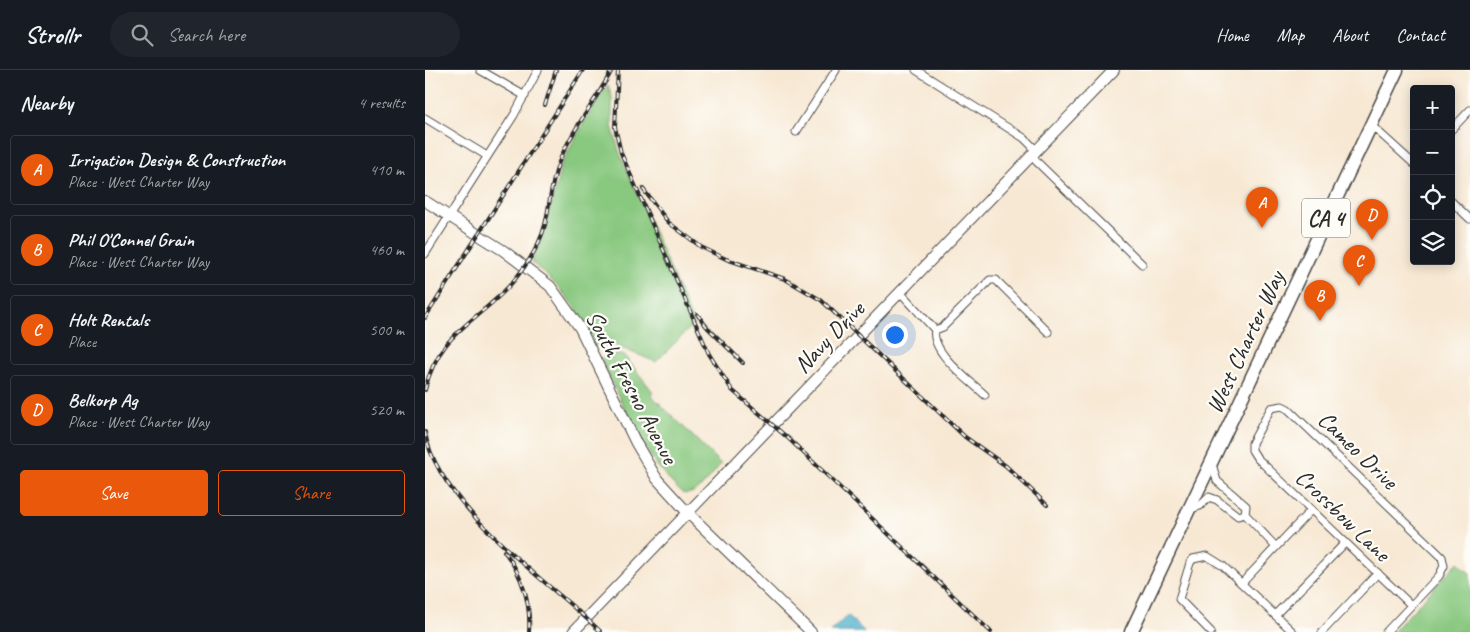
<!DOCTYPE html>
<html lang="en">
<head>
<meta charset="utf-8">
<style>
  :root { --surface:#171b24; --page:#20242c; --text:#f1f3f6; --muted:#9ea1a6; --line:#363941; --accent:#ea580c }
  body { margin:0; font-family:Caveat,sans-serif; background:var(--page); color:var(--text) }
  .controls { position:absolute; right:15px; top:15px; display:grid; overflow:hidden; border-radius:5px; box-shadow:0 2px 12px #0003 }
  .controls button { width:45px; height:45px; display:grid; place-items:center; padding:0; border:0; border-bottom:1px solid var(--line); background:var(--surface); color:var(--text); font:25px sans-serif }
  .you { position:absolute; left:469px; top:264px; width:18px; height:18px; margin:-12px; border:4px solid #fff; border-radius:50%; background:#1a73e8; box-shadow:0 0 0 8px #1a73e833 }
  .badge { display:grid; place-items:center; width:32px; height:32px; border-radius:50%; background:var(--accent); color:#fff; font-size:16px; font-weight:700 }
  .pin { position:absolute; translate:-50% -41px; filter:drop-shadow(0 1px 2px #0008) }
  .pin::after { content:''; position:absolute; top:26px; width:18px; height:15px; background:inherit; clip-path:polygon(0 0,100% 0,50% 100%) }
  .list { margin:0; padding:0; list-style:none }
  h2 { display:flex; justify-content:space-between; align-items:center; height:65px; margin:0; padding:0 20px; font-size:21px }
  h2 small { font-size:16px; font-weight:400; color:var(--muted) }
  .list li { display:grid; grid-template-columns:32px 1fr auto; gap:15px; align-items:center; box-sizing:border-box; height:70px; margin:0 10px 10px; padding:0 10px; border:1px solid var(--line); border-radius:5px }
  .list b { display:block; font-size:19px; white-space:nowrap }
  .list p { margin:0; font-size:16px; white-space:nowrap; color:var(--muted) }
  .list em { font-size:16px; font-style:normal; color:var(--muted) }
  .actions { display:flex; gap:10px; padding:15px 20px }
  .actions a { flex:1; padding:11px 0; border:1px solid var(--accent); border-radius:5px; text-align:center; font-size:18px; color:var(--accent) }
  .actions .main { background:var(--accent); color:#fff }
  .icon { flex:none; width:28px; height:28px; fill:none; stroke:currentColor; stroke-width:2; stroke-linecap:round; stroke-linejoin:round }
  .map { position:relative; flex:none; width:1045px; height:562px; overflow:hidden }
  header { display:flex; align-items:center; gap:30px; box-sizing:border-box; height:70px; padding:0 25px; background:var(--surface); border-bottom:1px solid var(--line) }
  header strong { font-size:24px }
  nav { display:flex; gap:28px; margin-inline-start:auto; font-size:18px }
  .search { width:350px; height:45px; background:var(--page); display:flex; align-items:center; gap:12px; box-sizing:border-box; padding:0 18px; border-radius:28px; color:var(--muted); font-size:19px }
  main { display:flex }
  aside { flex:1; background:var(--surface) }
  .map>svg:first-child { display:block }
  .green { fill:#88c87f; stroke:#5a7a55 }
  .water { fill:#4cb0cb; stroke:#3c6e7b }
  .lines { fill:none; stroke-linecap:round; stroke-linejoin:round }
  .street-casing { stroke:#4a4744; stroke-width:9 }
  .secondary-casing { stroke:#4a4744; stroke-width:12 }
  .highway-casing { stroke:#4a4744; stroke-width:15 }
  .street { stroke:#fff; stroke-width:7 }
  .secondary { stroke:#fff; stroke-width:10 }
  .highway { stroke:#fff; stroke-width:12 }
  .rail-casing { stroke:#2b2b2b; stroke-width:4 }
  .rail { stroke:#fdfcf7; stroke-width:2; stroke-dasharray:5.5; stroke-linecap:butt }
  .labels { text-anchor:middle; stroke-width:4.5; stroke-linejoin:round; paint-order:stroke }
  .shield { fill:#fdfcf7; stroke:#6a6a68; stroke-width:1 }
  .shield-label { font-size:22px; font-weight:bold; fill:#2b2b2b }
  .street-label { font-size:24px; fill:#2b2b2b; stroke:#fdfcf7 }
</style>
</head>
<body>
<header>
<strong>Strollr</strong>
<div class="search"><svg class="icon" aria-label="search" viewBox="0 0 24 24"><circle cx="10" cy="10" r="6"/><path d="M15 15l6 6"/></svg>Search here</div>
<nav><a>Home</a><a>Map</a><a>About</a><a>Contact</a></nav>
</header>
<main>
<aside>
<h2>Nearby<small>4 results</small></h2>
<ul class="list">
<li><span class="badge">A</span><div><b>Irrigation Design &amp; Construction</b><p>Place · West Charter Way</p></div><em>410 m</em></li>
<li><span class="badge">B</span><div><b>Phil O'Connel Grain</b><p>Place · West Charter Way</p></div><em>460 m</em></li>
<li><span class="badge">C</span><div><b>Holt Rentals</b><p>Place</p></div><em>500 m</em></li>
<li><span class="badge">D</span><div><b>Belkorp Ag</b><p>Place · West Charter Way</p></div><em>520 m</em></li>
</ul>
<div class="actions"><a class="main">Save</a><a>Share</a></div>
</aside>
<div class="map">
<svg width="1045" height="562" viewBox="0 0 1045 562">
  <rect width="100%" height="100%" fill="#fdfcf7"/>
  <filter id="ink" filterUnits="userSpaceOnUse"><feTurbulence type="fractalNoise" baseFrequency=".02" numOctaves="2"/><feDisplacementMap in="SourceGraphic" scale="10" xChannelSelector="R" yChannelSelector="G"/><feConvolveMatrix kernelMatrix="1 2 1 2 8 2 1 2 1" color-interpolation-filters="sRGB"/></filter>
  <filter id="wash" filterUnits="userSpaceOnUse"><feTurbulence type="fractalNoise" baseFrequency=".0096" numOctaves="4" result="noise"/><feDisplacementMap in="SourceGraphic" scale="20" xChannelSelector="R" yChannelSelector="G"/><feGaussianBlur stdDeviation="1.12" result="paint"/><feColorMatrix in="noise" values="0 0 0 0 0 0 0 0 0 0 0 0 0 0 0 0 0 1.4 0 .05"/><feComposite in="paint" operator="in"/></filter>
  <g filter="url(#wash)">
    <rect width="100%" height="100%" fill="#f7e8d3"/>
    <!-- green -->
    <g class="green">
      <path d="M183 15 187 27V56L195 84 269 254 231 292 186 274 170 277C162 248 131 211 107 193L128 129 137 93 157 55Z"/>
      <path d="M187 283 200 286 228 322 226 325 296 394C287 404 272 428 257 423 216 385 201 339 176 290Z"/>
      <polygon points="1033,492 1045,503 1045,562 968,562"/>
    </g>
    <!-- water -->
    <polygon class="water" points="423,545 440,562 405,562"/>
  </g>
  <g filter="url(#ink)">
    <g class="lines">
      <defs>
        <g id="street">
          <polyline points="55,0 100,26"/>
          <polyline points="491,0 599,68 608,77 608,84 611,91 717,194"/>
          <polyline points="0,48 62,86"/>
          <polyline points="946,55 989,94"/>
          <polyline points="1026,60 1045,40"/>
          <polyline points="371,62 411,0"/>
          <polyline points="1026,131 1045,149"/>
          <polyline points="0,184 89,45 113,0"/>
          <polyline points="475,222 510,260"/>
          <polyline points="510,260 518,257 565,210 571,210 623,262"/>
          <path d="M510 260C505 282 544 310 560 325"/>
          <polyline points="787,394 792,411 821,436 820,444 851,477"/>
          <polyline points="766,439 775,436 784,427 792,430 813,446 820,444"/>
          <polyline points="817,513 886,440"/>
          <polyline points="850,545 920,473"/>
          <polyline points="786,562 754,529 765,493 768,489 782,486 798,496 868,562"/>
          <polyline points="897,562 953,503"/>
          <polyline points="961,562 1014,506 1019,496 1017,487 863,339 857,336 846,338 827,373 827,380 832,388 986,535"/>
        </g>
        <g id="secondary">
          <polyline points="0,131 79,181 125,216 155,258 211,373 232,409 263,443 386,562"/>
          <polyline points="148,562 689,0"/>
        </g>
        <polyline id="highway" points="706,562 972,0"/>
      </defs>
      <!-- street casing -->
      <use href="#street" class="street-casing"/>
      <!-- secondary casing -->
      <use href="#secondary" class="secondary-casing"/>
      <!-- highway casing -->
      <use href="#highway" class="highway-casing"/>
      <!-- street -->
      <use href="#street" class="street"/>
      <!-- secondary -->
      <use href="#secondary" class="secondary"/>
      <!-- highway -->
      <use href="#highway" class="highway"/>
      <defs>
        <g id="rail">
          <polyline points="193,0 190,57 196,83 284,284 307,320 364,369 566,562"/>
          <polyline points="120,35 131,0"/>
          <polyline points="218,119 243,152 276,177 301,189 360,209 396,230 540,367 581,396 622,435"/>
          <polyline points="272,244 282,257 318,293"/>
          <polyline points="0,248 158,0"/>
          <path d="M0 320C14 259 57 251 91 208 104 192 115 174 120 155 125 134 126 112 134 92 147 59 171 31 187 0"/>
          <path d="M0 362C12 435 123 511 175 561"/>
          <path d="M79 481C97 504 106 533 104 562"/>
        </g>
      </defs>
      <!-- rail casing -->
      <use href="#rail" class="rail-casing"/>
      <!-- rail -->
      <use href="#rail" class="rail"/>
    </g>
  </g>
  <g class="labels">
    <!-- shield labels -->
    <rect class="shield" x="877" y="128.5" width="48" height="39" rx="4"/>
    <g class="shield-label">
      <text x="901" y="156">CA 4</text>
    </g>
    <!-- street labels -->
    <g class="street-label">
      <text transform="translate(404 267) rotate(-46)" y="8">Navy Drive</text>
      <text transform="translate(820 272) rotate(-65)" y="8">West Charter Way</text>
      <text transform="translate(207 317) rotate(62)" y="8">South Fresno Avenue</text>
      <text transform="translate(933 380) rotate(44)" y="8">Cameo Drive</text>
      <text transform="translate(918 445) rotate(44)" y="8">Crossbow Lane</text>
    </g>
  </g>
</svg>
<div class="controls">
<button>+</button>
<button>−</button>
<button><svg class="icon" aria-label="locate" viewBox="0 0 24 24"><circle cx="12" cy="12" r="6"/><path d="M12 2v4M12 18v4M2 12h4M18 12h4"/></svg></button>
<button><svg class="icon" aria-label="layers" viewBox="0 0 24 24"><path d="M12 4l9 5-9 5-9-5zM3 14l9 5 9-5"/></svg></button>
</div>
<div class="you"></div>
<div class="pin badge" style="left:837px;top:158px">A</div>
<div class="pin badge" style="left:895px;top:251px">B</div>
<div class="pin badge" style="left:934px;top:216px">C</div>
<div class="pin badge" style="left:947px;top:170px">D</div>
</div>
</main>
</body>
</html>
